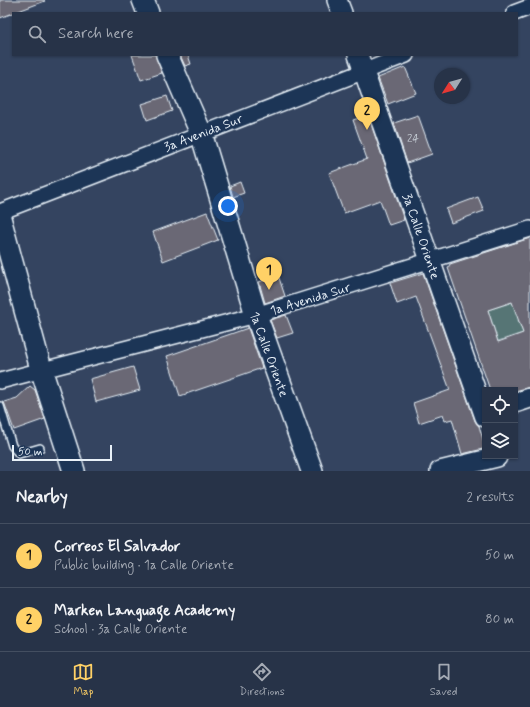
<!DOCTYPE html>
<html lang="en">
<head>
<meta charset="utf-8">
<style>
  :root { --surface:#273348; --page:#2f3b4f; --text:#f1f3f6; --muted:#a4aab4; --line:#434e60; --accent:#ffd166 }
  body { margin:0; font-family:Mynerve,sans-serif; background:var(--page); color:var(--text) }
  .controls { position:absolute; right:12px; bottom:12px; display:grid; overflow:hidden; border-radius:0px; box-shadow:0 1px 3px #0004 }
  .controls button { width:36px; height:36px; display:grid; place-items:center; padding:0; border:0; border-bottom:1px solid var(--line); background:var(--surface); color:var(--text); font:20px sans-serif }
  .compass { position:absolute; left:434px; top:68px; width:36px; height:36px; border-radius:50%; background:var(--surface); box-shadow:0 1px 3px #0004; rotate:233deg }
  .scale { position:absolute; left:12px; bottom:10px; width:100px; box-sizing:border-box; padding-left:4px; border:2px solid #e8f1f8; border-top:0; font-size:11px; line-height:14px; white-space:nowrap; color:#e8f1f8; -webkit-text-stroke:3px #1d3557; paint-order:stroke }
  .you { position:absolute; left:228px; top:206px; width:14px; height:14px; margin:-10px; border:3px solid #fff; border-radius:50%; background:#1a73e8; box-shadow:0 0 0 6px #1a73e833 }
  .badge { display:grid; place-items:center; width:26px; height:26px; border-radius:50%; background:var(--accent); color:#111; font-size:13px; font-weight:700 }
  .pin { position:absolute; translate:-50% -33px; filter:drop-shadow(0 1px 2px #0008) }
  .pin::after { content:''; position:absolute; top:21px; width:14px; height:12px; background:inherit; clip-path:polygon(0 0,100% 0,50% 100%) }
  .list { margin:0; padding:0; list-style:none }
  h2 { display:flex; justify-content:space-between; align-items:center; height:52px; margin:0; padding:0 16px; font-size:17px }
  h2 small { font-size:13px; font-weight:400; color:var(--muted) }
  .list li { display:grid; grid-template-columns:26px 1fr auto; gap:12px; align-items:center; box-sizing:border-box; height:64px; padding:0 16px; border-top:1px solid var(--line) }
  .list b { display:block; font-size:15px; white-space:nowrap }
  .list p { margin:0; font-size:13px; white-space:nowrap; color:var(--muted) }
  .list em { font-size:13px; font-style:normal; color:var(--muted) }
  .icon { flex:none; width:22px; height:22px; fill:none; stroke:currentColor; stroke-width:2; stroke-linecap:round; stroke-linejoin:round }
  .map { position:relative; flex:none; width:530px; height:471px; overflow:hidden }
  .search { position:absolute; background:var(--surface); box-shadow:0 1px 3px #0004; left:12px; right:12px; top:12px; height:44px; display:flex; align-items:center; gap:10px; box-sizing:border-box; padding:0 14px; border-radius:0px; color:var(--muted); font-size:15px }
  .sheet { height:180px; background:var(--surface) }
  nav { display:flex; justify-content:space-around; align-items:center; box-sizing:border-box; height:56px; border-top:1px solid var(--line); background:var(--surface); font-size:11px; color:var(--muted) }
  nav a { display:grid; justify-items:center; gap:2px }
  nav .on { color:var(--accent) }
  .map>svg:first-child { display:block }
  .green { fill:#567574; stroke:#9fb3b6 }
  .building { fill:#6a6874; stroke:#e8f1f8; fill-rule:evenodd }
  .lines { fill:none; stroke-linecap:round; stroke-linejoin:round }
  .service-casing { stroke:#e8f1f8; stroke-width:10 }
  .minor-casing { stroke:#e8f1f8; stroke-width:18 }
  .tertiary-casing { stroke:#e8f1f8; stroke-width:22 }
  .secondary-casing { stroke:#e8f1f8; stroke-width:24 }
  .service { stroke:#1d3557; stroke-width:7 }
  .minor { stroke:#1d3557; stroke-width:15 }
  .tertiary { stroke:#1d3557; stroke-width:19 }
  .secondary { stroke:#1d3557; stroke-width:21 }
  .labels { text-anchor:middle; stroke-width:4; stroke-linejoin:round; paint-order:stroke }
  .number-label { font-size:11px; fill:#c8cfd7 }
  .street-label { font-size:13px; fill:#e8f1f8; stroke:#1d3557 }
</style>
</head>
<body>
<div class="map">
<svg width="530" height="471" viewBox="0 0 530 471">
  <rect width="100%" height="100%" fill="#344460"/>
  <filter id="ink" filterUnits="userSpaceOnUse"><feTurbulence type="fractalNoise" baseFrequency=".025" numOctaves="2"/><feDisplacementMap in="SourceGraphic" scale="8" xChannelSelector="R" yChannelSelector="G"/><feConvolveMatrix kernelMatrix="1 2 1 2 8 2 1 2 1" color-interpolation-filters="sRGB"/></filter>
  <g filter="url(#ink)">
    <!-- green -->
    <polygon class="green" points="516,301 522,318 518,320 523,333 498,341 488,310"/>
    <!-- building -->
    <g class="building">
      <polygon points="0,0 44,0 45,1 0,18"/>
      <polygon points="132,55 155,55 162,73 141,80"/>
      <polygon points="180,55 188,55 191,64 185,66"/>
      <polygon points="405,67 416,93 388,104 378,78"/>
      <polygon points="167,96 172,111 147,120 142,104"/>
      <polygon points="368,115 404,220 389,225 380,200 344,213 329,173 367,159 353,120"/>
      <polygon points="418,115 432,154 407,163 394,123"/>
      <polygon points="240,182 244,193 233,197 230,186"/>
      <polygon points="478,197 484,211 451,223 446,209"/>
      <polygon points="207,212 218,240 163,261 153,232"/>
      <path d="M530 238V387L515 391 490 390 448 268 450 264ZM512 302 523 333 498 342 488 310Z"/>
      <polygon points="423,273 475,421 479,426 484,443 483,449 462,454 452,419 445,421 443,415 419,423 413,403 450,390 416,297 397,304 390,283"/>
      <polygon points="278,275 285,296 265,303 259,282"/>
      <polygon points="286,315 293,333 277,338 270,320"/>
      <polygon points="248,328 262,368 180,396 167,356"/>
      <polygon points="133,367 140,390 96,402 90,379"/>
      <polygon points="30,386 35,390 45,419 14,430 4,402 17,398"/>
    </g>
    <g class="lines">
      <defs>
        <polyline id="service" points="0,406 12,446 19,454 40,448"/>
        <g id="minor">
          <polyline points="514,13 530,7"/>
          <polyline points="0,212 406,55"/>
          <polyline points="0,381 256,315 530,229"/>
        </g>
        <g id="tertiary">
          <polyline points="337,0 342,13"/>
          <polyline points="358,55 485,417"/>
          <polyline points="515,403 530,398"/>
          <polyline points="440,471 497,457"/>
        </g>
        <g id="secondary">
          <polyline points="143,0 148,13"/>
          <polyline points="167,55 201,133 256,315 312,471"/>
          <polyline points="0,218 41,369 74,471"/>
        </g>
      </defs>
      <!-- service casing -->
      <use href="#service" class="service-casing"/>
      <!-- minor casing -->
      <use href="#minor" class="minor-casing"/>
      <!-- tertiary casing -->
      <use href="#tertiary" class="tertiary-casing"/>
      <!-- secondary casing -->
      <use href="#secondary" class="secondary-casing"/>
      <!-- service -->
      <use href="#service" class="service"/>
      <!-- minor -->
      <use href="#minor" class="minor"/>
      <!-- tertiary -->
      <use href="#tertiary" class="tertiary"/>
      <!-- secondary -->
      <use href="#secondary" class="secondary"/>
    </g>
  </g>
  <g class="labels">
    <!-- number labels -->
    <g class="number-label">
      <text x="413" y="142">24</text>
    </g>
    <!-- street labels -->
    <g class="street-label">
      <text transform="translate(203 132) rotate(-21)" y="5">3a Avenida Sur</text>
      <text transform="translate(422 236) rotate(71)" y="5">3a Calle Oriente</text>
      <text transform="translate(310 298) rotate(-17)" y="5">1a Avenida Sur</text>
      <text transform="translate(270 354) rotate(70)" y="5">1a Calle Oriente</text>
    </g>
  </g>
</svg>
<div class="controls">
<button><svg class="icon" aria-label="locate" viewBox="0 0 24 24"><circle cx="12" cy="12" r="6"/><path d="M12 2v4M12 18v4M2 12h4M18 12h4"/></svg></button>
<button><svg class="icon" aria-label="layers" viewBox="0 0 24 24"><path d="M12 4l9 5-9 5-9-5zM3 14l9 5 9-5"/></svg></button>
</div>
<svg class="compass" viewBox="-18 -18 36 36"><path d="M0-13l5 13h-10z" fill="#e53935"/><path d="M0 13l5-13h-10z" fill="#a4aab4"/></svg>
<div class="scale">50 m</div>
<div class="you"></div>
<div class="pin badge" style="left:269px;top:290px">1</div>
<div class="pin badge" style="left:367px;top:130px">2</div>
<div class="search"><svg class="icon" aria-label="search" viewBox="0 0 24 24"><circle cx="10" cy="10" r="6"/><path d="M15 15l6 6"/></svg>Search here</div>
</div>
<section class="sheet">
<h2>Nearby<small>2 results</small></h2>
<ul class="list">
<li><span class="badge">1</span><div><b>Correos El Salvador</b><p>Public building · 1a Calle Oriente</p></div><em>50 m</em></li>
<li><span class="badge">2</span><div><b>Marken Language Academy</b><p>School · 3a Calle Oriente</p></div><em>80 m</em></li>
</ul>
</section>
<nav>
<a class="on"><svg class="icon" aria-label="map" viewBox="0 0 24 24"><path d="M3 6l6-2 6 2 6-2v14l-6 2-6-2-6 2zM9 4v14M15 6v14"/></svg>Map</a>
<a><svg class="icon" aria-label="directions" viewBox="0 0 24 24"><path d="M12 3l9 9-9 9-9-9zM9 14v-3h6M13 9l2 2-2 2"/></svg>Directions</a>
<a><svg class="icon" aria-label="saved" viewBox="0 0 24 24"><path d="M7 4h10v16l-5-4-5 4z"/></svg>Saved</a>
</nav>
</body>
</html>
